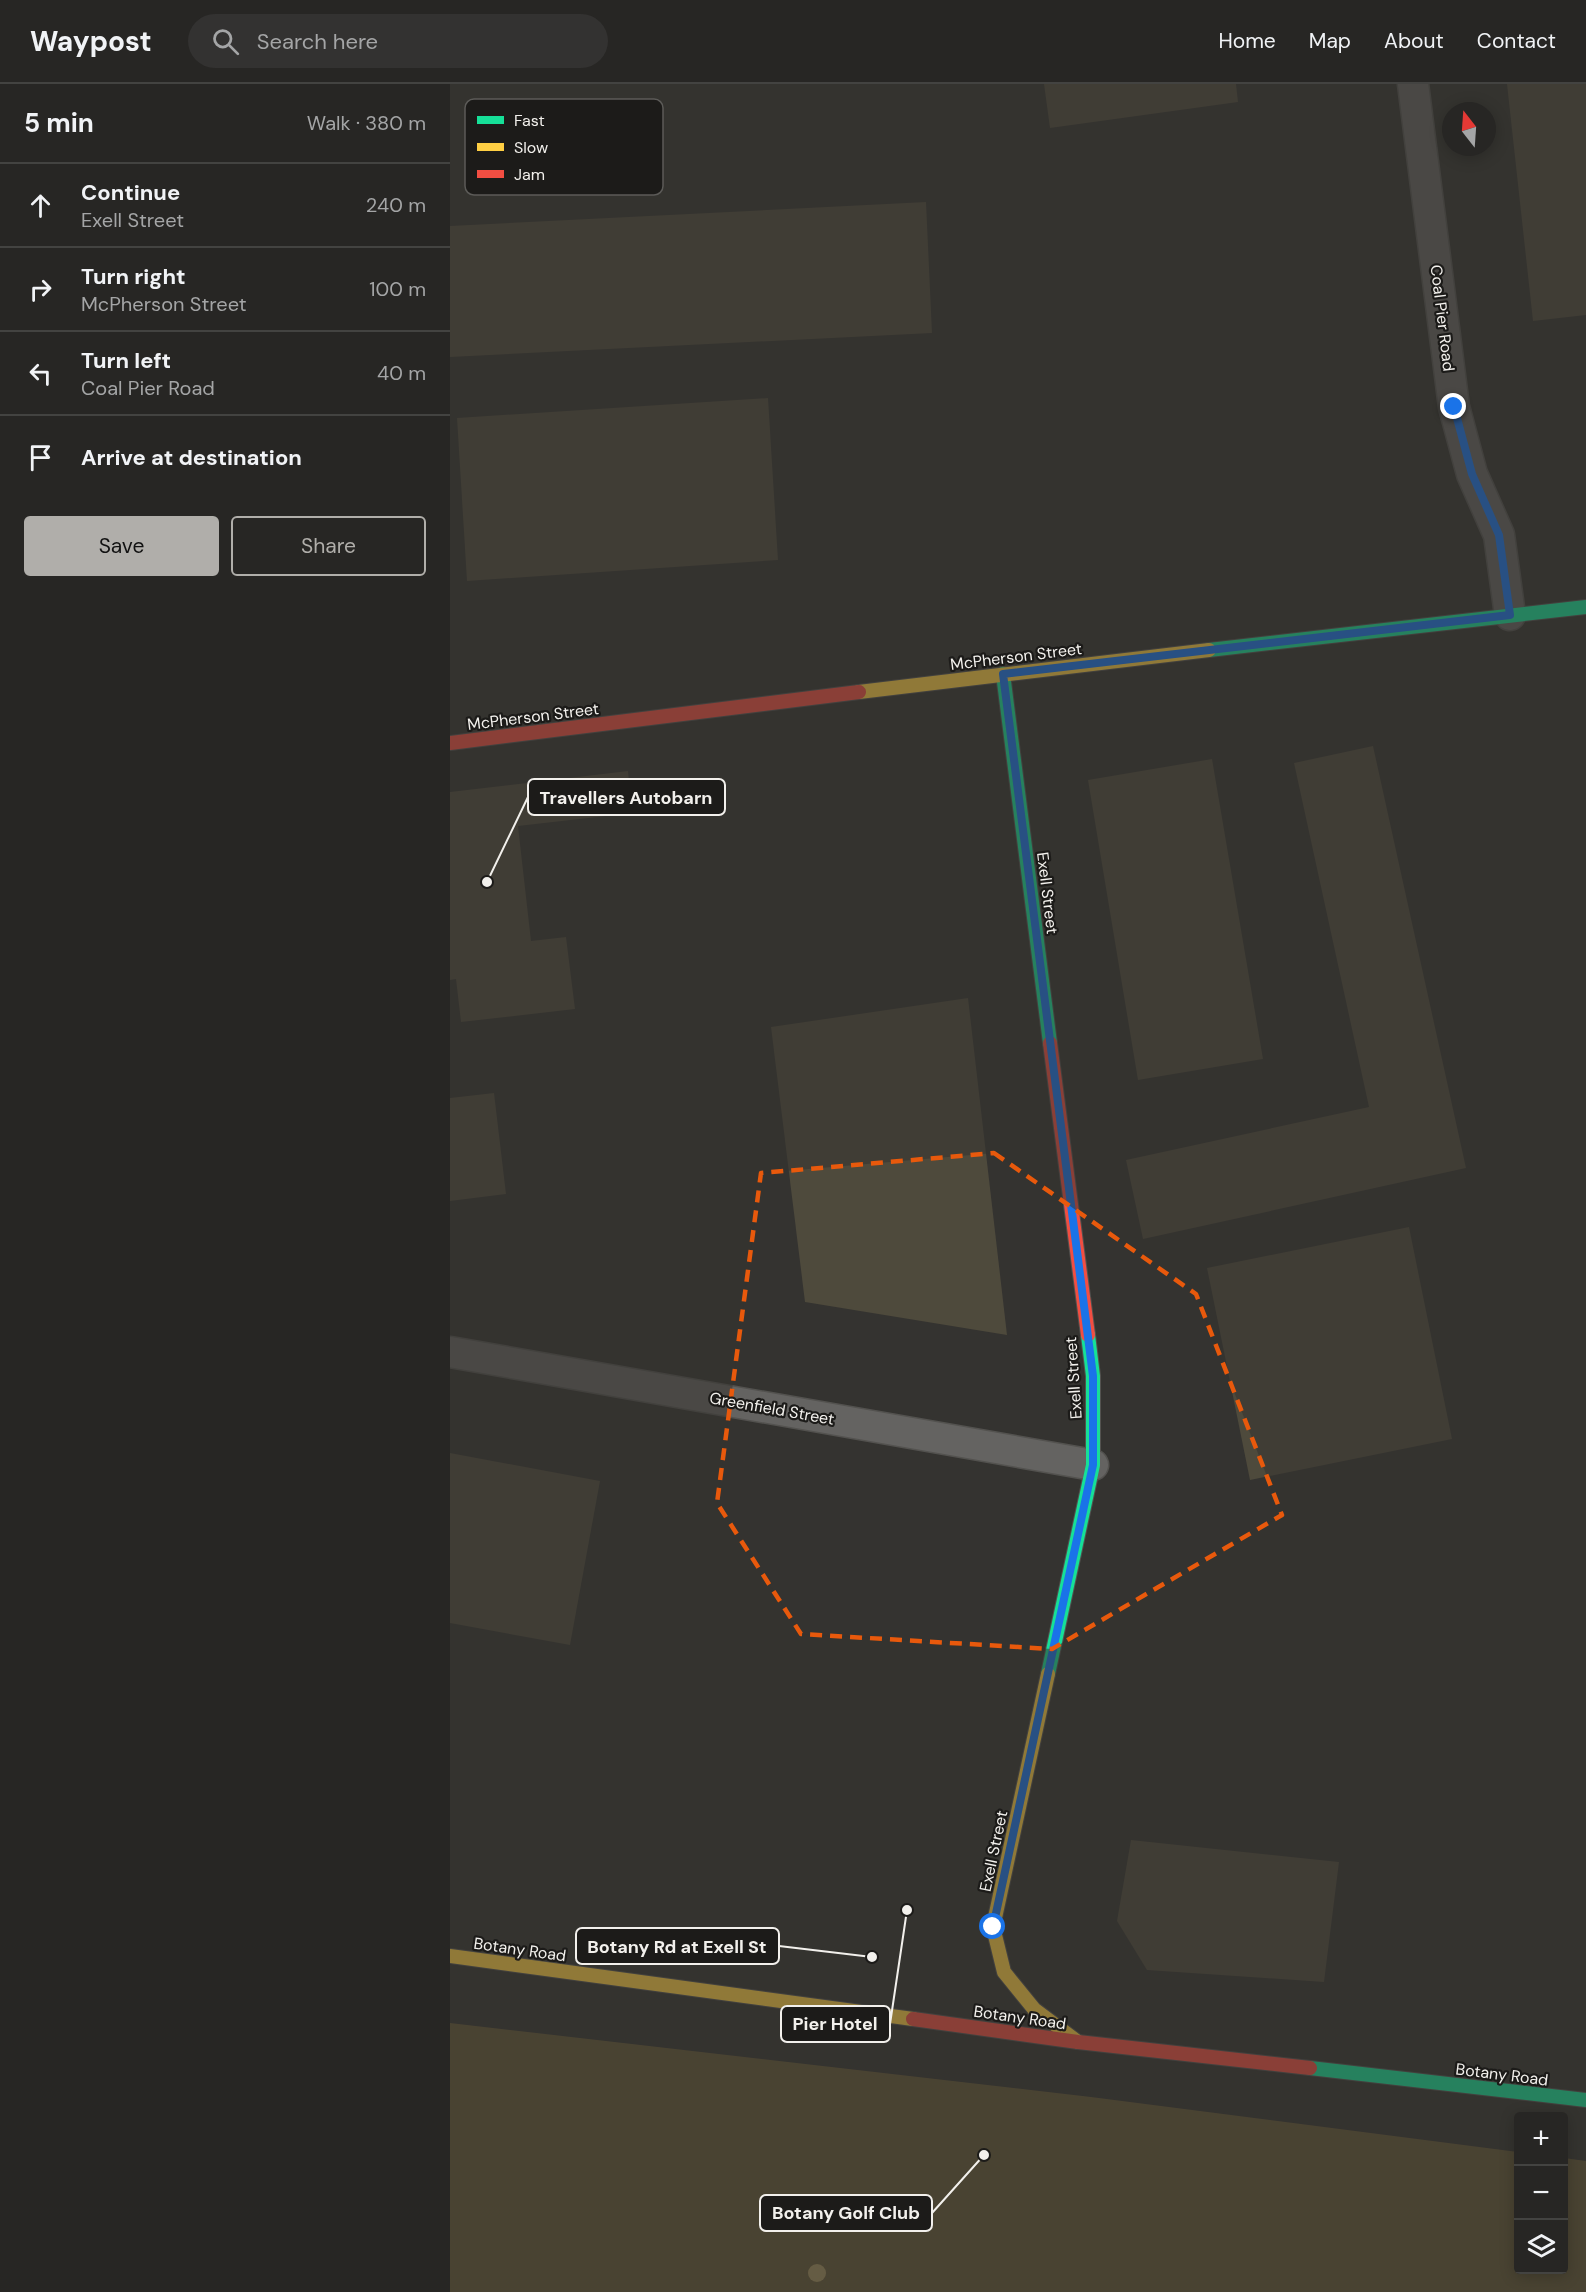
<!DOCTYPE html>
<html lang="en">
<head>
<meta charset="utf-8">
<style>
  :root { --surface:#272624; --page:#333231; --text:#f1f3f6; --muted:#a4a5a6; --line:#434341; --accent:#b0aeaa }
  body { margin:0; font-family:"DM Sans",sans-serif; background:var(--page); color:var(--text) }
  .controls { position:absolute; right:18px; bottom:18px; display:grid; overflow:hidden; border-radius:6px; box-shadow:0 3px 15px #0003 }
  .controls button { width:54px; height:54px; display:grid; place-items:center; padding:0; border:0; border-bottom:2px solid var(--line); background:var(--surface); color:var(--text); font:30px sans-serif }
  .compass { position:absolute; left:992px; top:18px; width:54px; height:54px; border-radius:50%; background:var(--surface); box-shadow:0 3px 15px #0003; rotate:343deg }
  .stop { position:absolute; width:18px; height:18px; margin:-14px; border:4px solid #1a73e8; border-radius:50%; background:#fff }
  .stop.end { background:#1a73e8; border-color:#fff; box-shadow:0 2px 6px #0008 }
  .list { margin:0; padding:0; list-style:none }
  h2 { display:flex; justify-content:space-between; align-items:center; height:78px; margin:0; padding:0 24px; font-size:26px }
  h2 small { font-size:20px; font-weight:400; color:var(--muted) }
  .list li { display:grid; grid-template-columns:39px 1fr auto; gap:18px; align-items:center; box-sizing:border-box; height:84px; padding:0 24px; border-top:2px solid var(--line) }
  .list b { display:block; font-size:22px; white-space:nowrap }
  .list p { margin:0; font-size:20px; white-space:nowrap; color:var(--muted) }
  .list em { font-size:20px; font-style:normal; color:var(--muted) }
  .actions { display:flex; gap:12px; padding:18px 24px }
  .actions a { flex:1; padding:14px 0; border:2px solid var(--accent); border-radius:6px; text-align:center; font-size:21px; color:var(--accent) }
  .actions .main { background:var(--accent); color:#111 }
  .icon { flex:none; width:33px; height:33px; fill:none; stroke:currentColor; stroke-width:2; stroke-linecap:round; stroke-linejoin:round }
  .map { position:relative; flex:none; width:1136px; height:2208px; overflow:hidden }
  header { display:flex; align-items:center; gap:36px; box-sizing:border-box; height:84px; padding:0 30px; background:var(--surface); border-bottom:2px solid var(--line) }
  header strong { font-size:28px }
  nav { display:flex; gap:33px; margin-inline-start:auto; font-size:21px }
  .search { width:420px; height:54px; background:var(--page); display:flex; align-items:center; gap:15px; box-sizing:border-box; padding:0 21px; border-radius:33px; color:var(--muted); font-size:22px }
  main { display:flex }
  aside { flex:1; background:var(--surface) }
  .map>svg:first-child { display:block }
  .green { fill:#635736 }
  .building { fill:#4e4a3c }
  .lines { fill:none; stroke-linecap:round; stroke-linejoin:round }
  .street-casing { stroke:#53524f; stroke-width:33 }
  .fast-casing { stroke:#53524f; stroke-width:16 }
  .slow-casing { stroke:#53524f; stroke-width:16 }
  .jam-casing { stroke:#53524f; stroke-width:16 }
  .street { stroke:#646361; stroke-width:30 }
  .fast { stroke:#16e098; stroke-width:14 }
  .slow { stroke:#ffcf43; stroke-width:14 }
  .jam { stroke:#f24e42; stroke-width:14 }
  .tree { fill:#a18f5d }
  .route { stroke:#1a73e8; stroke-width:8 }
  .marked { fill:none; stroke:#e8590c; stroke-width:4.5; stroke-dasharray:12 8; stroke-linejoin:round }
  .labels { text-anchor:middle; stroke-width:4.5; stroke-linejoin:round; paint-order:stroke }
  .street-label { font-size:16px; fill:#f2f0ec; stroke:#1c1b19 }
  .key { fill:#1c1b19; stroke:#5c5b58; stroke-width:1.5 }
  .key-label { font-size:16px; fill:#f2f0ec }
  .leader { fill:none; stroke:#f2f0ec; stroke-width:2 }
  .callout-dot { fill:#f2f0ec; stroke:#1c1b19; stroke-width:2 }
  .callout { fill:#1c1b19; stroke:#f2f0ec; stroke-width:2 }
  .callout-label { font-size:18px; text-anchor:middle; font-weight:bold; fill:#f2f0ec }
</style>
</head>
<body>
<header>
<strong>Waypost</strong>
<div class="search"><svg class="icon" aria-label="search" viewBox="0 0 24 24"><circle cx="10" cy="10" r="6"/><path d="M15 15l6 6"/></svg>Search here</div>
<nav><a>Home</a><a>Map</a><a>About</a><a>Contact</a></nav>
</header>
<main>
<aside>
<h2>5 min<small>Walk · 380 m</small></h2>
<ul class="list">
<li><svg class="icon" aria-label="ahead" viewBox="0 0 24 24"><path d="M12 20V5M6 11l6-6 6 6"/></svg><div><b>Continue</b><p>Exell Street</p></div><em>240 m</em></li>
<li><svg class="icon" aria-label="right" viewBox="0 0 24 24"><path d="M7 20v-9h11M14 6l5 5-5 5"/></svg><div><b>Turn right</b><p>McPherson Street</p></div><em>100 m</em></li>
<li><svg class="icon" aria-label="left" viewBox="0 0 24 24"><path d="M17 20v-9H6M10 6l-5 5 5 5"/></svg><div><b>Turn left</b><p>Coal Pier Road</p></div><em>40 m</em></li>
<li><svg class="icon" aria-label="arrive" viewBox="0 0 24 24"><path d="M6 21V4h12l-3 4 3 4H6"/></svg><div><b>Arrive at destination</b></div></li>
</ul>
<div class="actions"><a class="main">Save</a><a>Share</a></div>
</aside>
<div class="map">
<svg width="1136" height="2208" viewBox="0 0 1136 2208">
  <rect width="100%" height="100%" fill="#343330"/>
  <!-- green -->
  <polygon class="green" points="0,1939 641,2013 1068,2068 1068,2186 1114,2186 1114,2074 1136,2077 1136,2208 0,2208"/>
  <!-- building -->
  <g class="building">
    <polygon points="594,0 786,0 788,18 600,44"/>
    <polygon points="1057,0 1136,0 1136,231 1083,237"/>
    <polygon points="476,118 482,249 0,273 0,142"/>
    <polygon points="318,314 328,476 17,497 7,334"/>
    <polygon points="923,662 1016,1084 693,1155 676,1076 919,1023 844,679"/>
    <polygon points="762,675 813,975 688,996 638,696"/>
    <polygon points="178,687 182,729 68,742 81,857 116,853 125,925 11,938 6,895 0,896 0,708"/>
    <polygon points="518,914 557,1251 355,1218 321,943"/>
    <polygon points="44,1009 56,1110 0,1117 0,1014"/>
    <polygon points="959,1143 1002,1355 800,1396 757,1184"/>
    <polygon points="0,1369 150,1397 120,1561 0,1539"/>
    <polygon points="681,1756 889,1778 874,1898 697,1886 667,1837"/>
  </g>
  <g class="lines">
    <defs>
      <g id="street">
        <polyline points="963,0 1004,323 1022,390 1049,451 1060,531"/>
        <polyline points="0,1268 643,1381"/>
      </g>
      <g id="fast">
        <polyline points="759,566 1136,523"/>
        <polyline points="553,590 600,959"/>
        <polyline points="598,1590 643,1381 643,1292 638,1251"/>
        <polyline points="860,1984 1136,2016"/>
      </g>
      <g id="slow">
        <polyline points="409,608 759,566"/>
        <polyline points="598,1590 543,1843 554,1888 584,1925 628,1958"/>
        <polyline points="0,1872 463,1935"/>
      </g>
      <g id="jam">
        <polyline points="0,659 409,608"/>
        <polyline points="600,959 638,1251"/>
        <polyline points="463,1935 628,1958 860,1984"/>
      </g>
    </defs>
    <!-- street casing -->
    <use href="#street" class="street-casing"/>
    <!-- fast casing -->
    <use href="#fast" class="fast-casing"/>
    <!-- slow casing -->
    <use href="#slow" class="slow-casing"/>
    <!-- jam casing -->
    <use href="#jam" class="jam-casing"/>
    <!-- street -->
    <use href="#street" class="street"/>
    <!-- fast -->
    <use href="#fast" class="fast"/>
    <!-- slow -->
    <use href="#slow" class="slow"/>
    <!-- jam -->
    <use href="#jam" class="jam"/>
  </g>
  <!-- trees -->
  <circle class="tree" cx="367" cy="2189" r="9"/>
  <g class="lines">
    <!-- route -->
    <polyline class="route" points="543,1843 643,1381 643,1292 553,590 1060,531 1049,451 1022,390 1004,323"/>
  </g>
  <!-- marked area -->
  <path d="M0 0H1136V2208H0ZM544 1069 746 1210 832 1431 602 1565 351 1550 267 1419 311 1089Z" fill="#343330" fill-opacity=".55" fill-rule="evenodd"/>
  <path class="marked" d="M544 1069 746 1210 832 1431 602 1565 351 1550 267 1419 311 1089Z"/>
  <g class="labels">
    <!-- street labels -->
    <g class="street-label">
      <text transform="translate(993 234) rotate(83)" y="6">Coal Pier Road</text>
      <text transform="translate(566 572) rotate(-7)" y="6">McPherson Street</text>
      <text transform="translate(83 632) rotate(-7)" y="6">McPherson Street</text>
      <text transform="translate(598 809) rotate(83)" y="6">Exell Street</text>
      <text transform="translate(623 1294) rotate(-94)" y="6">Exell Street</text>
      <text transform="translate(322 1324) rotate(10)" y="6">Greenfield Street</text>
      <text transform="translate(543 1767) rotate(-78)" y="6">Exell Street</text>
      <text transform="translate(70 1865) rotate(8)" y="6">Botany Road</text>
      <text transform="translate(570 1933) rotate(8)" y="6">Botany Road</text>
      <text transform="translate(1052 1990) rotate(7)" y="6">Botany Road</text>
    </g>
  </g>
  <!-- legend -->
  <rect x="15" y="15" width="198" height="96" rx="9" class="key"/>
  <rect x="27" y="32" width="27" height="8" fill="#16e098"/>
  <rect x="27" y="59" width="27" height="8" fill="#ffcf43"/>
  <rect x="27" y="86" width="27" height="8" fill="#f24e42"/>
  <g class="key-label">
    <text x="64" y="42">Fast</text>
    <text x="64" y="69">Slow</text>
    <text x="64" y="96">Jam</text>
  </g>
  <!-- callouts -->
  <path class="leader" d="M37 798L78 713M422 1873L329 1862M457 1826L440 1940M534 2071L482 2129"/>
  <g class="callout-dot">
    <circle cx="37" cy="798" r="6"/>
    <circle cx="422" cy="1873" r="6"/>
    <circle cx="457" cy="1826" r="6"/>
    <circle cx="534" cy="2071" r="6"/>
  </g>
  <g class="callout">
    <rect x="78" y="695" width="197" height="36" rx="6"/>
    <rect x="126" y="1844" width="203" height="36" rx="6"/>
    <rect x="331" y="1922" width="109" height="36" rx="6"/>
    <rect x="310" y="2111" width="172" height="36" rx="6"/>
  </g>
  <g class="callout-label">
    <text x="176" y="720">Travellers Autobarn</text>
    <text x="227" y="1869">Botany Rd at Exell St</text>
    <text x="385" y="1946">Pier Hotel</text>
    <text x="396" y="2135">Botany Golf Club</text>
  </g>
</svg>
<div class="controls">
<button>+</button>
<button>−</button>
<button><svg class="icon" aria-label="layers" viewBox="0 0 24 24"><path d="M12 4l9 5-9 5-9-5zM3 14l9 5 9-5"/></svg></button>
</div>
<svg class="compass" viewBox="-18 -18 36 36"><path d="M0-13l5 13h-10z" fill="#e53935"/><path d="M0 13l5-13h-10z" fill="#a4a5a6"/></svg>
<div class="stop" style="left:543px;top:1843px"></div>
<div class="stop end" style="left:1004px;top:323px"></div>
</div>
</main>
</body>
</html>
